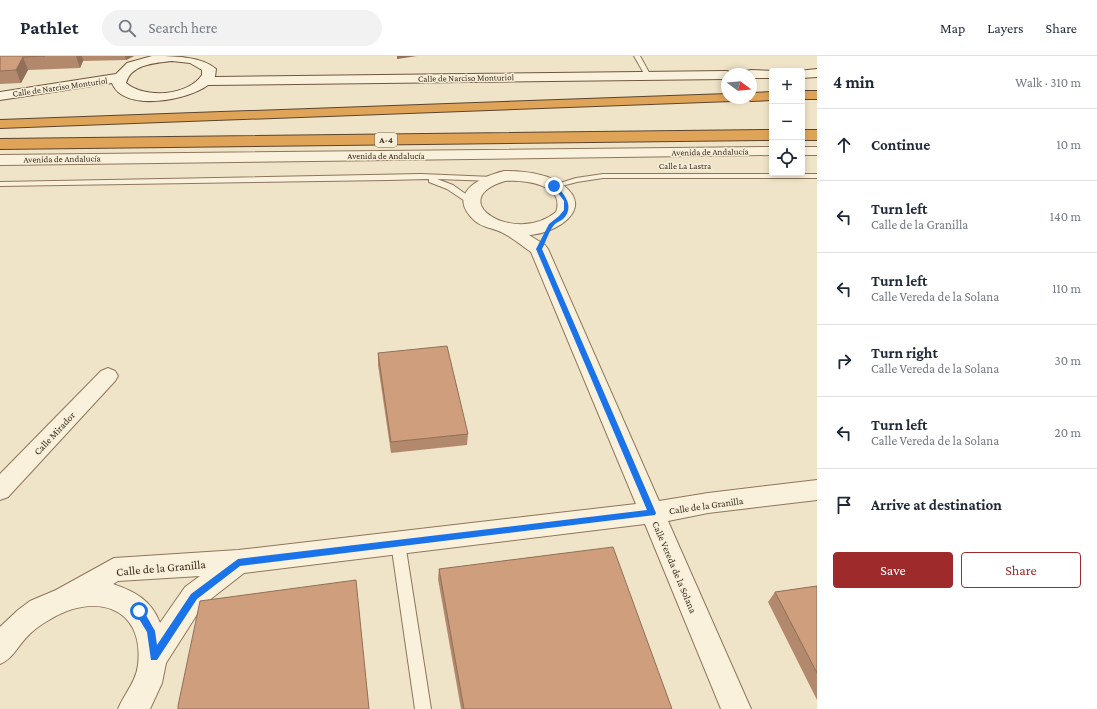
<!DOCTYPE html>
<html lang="en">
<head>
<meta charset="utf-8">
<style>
  :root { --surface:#fff; --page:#f2f2f3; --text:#1f2937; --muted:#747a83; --line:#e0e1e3; --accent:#9e2a2b }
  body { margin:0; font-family:"Crimson Pro",serif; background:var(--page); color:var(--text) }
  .controls { position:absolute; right:12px; top:12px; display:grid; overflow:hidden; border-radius:4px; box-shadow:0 2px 6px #0003 }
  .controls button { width:36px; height:36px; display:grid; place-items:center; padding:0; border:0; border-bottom:1px solid var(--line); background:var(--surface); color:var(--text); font:20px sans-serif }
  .compass { position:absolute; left:721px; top:12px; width:36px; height:36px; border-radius:50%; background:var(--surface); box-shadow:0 2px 6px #0003; rotate:106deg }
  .stop { position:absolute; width:12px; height:12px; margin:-9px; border:3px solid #1a73e8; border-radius:50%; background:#fff }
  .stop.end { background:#1a73e8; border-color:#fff; box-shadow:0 1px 4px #0008 }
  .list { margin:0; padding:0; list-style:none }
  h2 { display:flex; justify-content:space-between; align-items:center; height:52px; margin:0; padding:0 16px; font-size:17px }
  h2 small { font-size:13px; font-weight:400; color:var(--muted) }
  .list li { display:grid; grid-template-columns:26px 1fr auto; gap:12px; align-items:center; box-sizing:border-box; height:72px; padding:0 16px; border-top:1px solid var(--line) }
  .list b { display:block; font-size:15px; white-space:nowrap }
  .list p { margin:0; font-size:13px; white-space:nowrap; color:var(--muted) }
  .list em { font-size:13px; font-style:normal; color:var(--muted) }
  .actions { display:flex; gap:8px; padding:12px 16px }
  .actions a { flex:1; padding:9px 0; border:1px solid var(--accent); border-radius:4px; text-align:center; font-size:14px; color:var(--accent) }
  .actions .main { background:var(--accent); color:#fff }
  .icon { flex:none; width:22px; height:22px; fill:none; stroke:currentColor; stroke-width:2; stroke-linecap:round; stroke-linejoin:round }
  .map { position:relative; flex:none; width:817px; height:653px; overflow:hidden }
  header { display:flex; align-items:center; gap:24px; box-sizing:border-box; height:56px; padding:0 20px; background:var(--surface); border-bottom:1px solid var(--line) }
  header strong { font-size:19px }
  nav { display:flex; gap:22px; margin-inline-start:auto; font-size:14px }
  .search { width:280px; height:36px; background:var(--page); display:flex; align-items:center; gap:10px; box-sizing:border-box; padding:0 14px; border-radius:22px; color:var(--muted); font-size:15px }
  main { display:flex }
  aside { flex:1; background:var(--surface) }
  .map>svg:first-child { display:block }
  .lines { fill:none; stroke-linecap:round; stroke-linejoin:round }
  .lane-casing { stroke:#8d765c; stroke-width:2 }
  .street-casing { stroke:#8d765c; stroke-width:2 }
  .secondary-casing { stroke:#6f573f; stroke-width:2 }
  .highway-casing { stroke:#5b4430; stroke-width:2 }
  .lane { fill:#faf1dc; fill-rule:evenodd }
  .street { fill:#faf1dc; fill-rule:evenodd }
  .secondary { fill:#faf1dc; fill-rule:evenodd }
  .highway { fill:#e0a458; fill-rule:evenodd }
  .wall { fill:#b2896c }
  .shaded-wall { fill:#916f58 }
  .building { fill:#cf9f7d; stroke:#916f58 }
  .route { fill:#1a73e8 }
  .labels { text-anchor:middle; stroke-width:3; stroke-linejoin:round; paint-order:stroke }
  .far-street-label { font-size:9px; fill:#3d2e20; stroke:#f7eed8 }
  .shield { fill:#f7eed8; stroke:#756857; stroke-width:1 }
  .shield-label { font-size:9px; font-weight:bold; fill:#3d2e20 }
  .street-label { font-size:10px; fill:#3d2e20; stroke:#f7eed8 }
  .near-street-label { font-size:12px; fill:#3d2e20; stroke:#f7eed8 }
</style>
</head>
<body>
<header>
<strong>Pathlet</strong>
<div class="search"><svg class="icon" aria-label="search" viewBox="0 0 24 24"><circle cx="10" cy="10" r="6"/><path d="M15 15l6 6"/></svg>Search here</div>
<nav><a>Map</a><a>Layers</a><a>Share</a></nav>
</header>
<main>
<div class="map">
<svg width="817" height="653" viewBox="0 0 817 653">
  <rect width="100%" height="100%" fill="#f0e4c8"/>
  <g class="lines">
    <defs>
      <g id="lane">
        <polygon points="634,0 640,0 651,20 650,21 646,21"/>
        <polygon points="421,118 493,121 497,123 493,125 437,123 453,129 474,144 475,146 471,149 447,133 429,126 429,123 388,124 0,130 0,126"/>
        <polygon points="603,118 817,118 817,122 603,122 577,126 554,132 550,130 576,122"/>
        <polygon points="398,481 403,483 405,487 431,653 415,653 391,487 393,483"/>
      </g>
      <g id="street">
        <polygon points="772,91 772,99 0,109 0,99"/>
        <rect x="802" y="91" width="15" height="8"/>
        <path d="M504 115C523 115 547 117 563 129 596 154 554 178 529 179L545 189 548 193 659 445 708 437 817 424V444L708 457 668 465 751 653H721L645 468 244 517 203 549 166 607 162 627 150 653H118C124 638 136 626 138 609 145 549 93 536 49 564 40 569 32 575 25 583 16 593 12 603 0 608V571L18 554 30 545 56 534 114 502 238 494 636 448 531 196C522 190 513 182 503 177 494 172 483 172 475 165 445 138 480 121 504 115ZM505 125C524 124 566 128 556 156 515 190 442 144 505 125ZM200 520 185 531 160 567C151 544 136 536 113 528L118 525Z"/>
        <polygon points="108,312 115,315 118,320 115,325 8,441 0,444 0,418 101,315"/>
      </g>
      <g id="secondary">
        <path d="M152 0C172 0 202 0 216 13L215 21 727 15 733 18H727V23L208 29C189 44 123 57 112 27L0 44V36L116 18 127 7ZM172 5 190 7 202 14V19C188 40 145 43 126 27 131 8 155 7 172 5Z"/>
        <polygon points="817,13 817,21 802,22 802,15 798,15"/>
        <polygon points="751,14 776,15 772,15 772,22 751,22 751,18 744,18 746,15"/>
      </g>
      <g id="highway">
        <rect x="802" y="35" width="15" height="8"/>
        <polygon points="772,36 772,44 751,45 745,42 751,42 751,37"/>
        <polygon points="727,38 727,42 734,42 732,45 0,72 0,64"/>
        <polygon points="772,74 772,84 0,93 0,83"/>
        <rect x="802" y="74" width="15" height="10"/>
      </g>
    </defs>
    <!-- lane casing -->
    <use href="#lane" class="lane-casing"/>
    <!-- street casing -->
    <use href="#street" class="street-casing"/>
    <!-- secondary casing -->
    <use href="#secondary" class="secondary-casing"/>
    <!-- highway casing -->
    <use href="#highway" class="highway-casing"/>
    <!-- lane -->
    <use href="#lane" class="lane"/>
    <!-- street -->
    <use href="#street" class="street"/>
    <!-- secondary -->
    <use href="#secondary" class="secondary"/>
    <!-- highway -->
    <use href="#highway" class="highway"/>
  </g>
  <!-- wall -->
  <g class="wall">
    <polygon points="0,0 134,0 126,4 83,5 80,12 28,14 21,27 0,28"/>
    <polygon points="378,297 468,378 467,389 391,397 378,309"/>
    <polygon points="439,513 672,653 461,653 438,523"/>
    <polygon points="817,530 817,644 768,546 775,536"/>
  </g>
  <!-- shaded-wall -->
  <g class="shaded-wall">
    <polygon points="76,0 82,0 83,5 80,12"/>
    <polygon points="125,0 134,0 126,4"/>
    <polygon points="397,0 417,0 397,3"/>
    <polygon points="23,1 28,14 21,27 16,14"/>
  </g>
  <!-- building -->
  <g class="building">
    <polygon points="0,0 45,0 23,1 16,14 0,15"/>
    <polygon points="447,290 468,378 391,386 378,297"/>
    <polygon points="613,491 672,653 464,653 439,513"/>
    <polygon points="356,524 369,653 178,653 178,650 200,545"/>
    <polygon points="817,530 817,617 775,536"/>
  </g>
  <!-- route -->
  <path class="route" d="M552 129H555C565 138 575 151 563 163 561 165 557 166 555 168 549 174 546 186 542 193L656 457 655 459 240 510 197 543 157 604H151L147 576 136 558V552H142L155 575 157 589 191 538 238 503 647 454 536 193 549 168 559 160 564 154V145Z"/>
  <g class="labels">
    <!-- far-street labels -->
    <g class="far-street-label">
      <text transform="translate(466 22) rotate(-1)" y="3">Calle de Narciso Monturiol</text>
      <text transform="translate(60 31) rotate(-8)" y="3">Calle de Narciso Monturiol</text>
      <text transform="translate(710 96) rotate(-1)" y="3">Avenida de Andalucía</text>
      <text x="386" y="103">Avenida de Andalucía</text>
      <text transform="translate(62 103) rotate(-1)" y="3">Avenida de Andalucía</text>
      <text x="685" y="113">Calle La Lastra</text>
    </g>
    <!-- shield labels -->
    <rect class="shield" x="375" y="77" width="22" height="14" rx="3"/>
    <g class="shield-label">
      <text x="386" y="87">A-4</text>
    </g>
    <!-- street labels -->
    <g class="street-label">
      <text transform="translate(54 377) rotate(-47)" y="4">Calle Mirador</text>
      <text transform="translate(706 449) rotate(-8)" y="4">Calle de la Granilla</text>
      <text transform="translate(675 511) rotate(67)" y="4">Calle Vereda de la Solana</text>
    </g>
    <!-- near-street labels -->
    <g class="near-street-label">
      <text transform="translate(161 512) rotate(-5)" y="4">Calle de la Granilla</text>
    </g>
  </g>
</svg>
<div class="controls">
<button>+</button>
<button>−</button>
<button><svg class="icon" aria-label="locate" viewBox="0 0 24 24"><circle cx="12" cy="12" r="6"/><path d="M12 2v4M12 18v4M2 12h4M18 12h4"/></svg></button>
</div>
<svg class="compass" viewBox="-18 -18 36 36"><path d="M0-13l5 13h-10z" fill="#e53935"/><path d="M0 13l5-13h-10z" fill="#747a83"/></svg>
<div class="stop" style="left:139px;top:555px"></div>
<div class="stop end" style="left:554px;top:130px"></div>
</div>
<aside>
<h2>4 min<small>Walk · 310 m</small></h2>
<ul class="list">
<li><svg class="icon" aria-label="ahead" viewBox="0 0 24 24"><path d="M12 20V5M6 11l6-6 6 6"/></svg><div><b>Continue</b></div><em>10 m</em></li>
<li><svg class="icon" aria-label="left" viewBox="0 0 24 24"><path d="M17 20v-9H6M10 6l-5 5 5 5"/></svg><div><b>Turn left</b><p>Calle de la Granilla</p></div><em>140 m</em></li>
<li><svg class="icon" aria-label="left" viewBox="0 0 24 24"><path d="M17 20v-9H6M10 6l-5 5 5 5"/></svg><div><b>Turn left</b><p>Calle Vereda de la Solana</p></div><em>110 m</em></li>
<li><svg class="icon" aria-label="right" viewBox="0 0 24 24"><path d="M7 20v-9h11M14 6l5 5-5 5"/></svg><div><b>Turn right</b><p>Calle Vereda de la Solana</p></div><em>30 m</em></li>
<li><svg class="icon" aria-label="left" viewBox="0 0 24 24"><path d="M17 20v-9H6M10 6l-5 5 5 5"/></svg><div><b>Turn left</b><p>Calle Vereda de la Solana</p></div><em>20 m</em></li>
<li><svg class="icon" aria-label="arrive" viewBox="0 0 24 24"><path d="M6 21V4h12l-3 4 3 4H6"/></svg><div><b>Arrive at destination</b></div></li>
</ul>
<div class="actions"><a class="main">Save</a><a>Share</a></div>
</aside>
</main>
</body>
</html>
